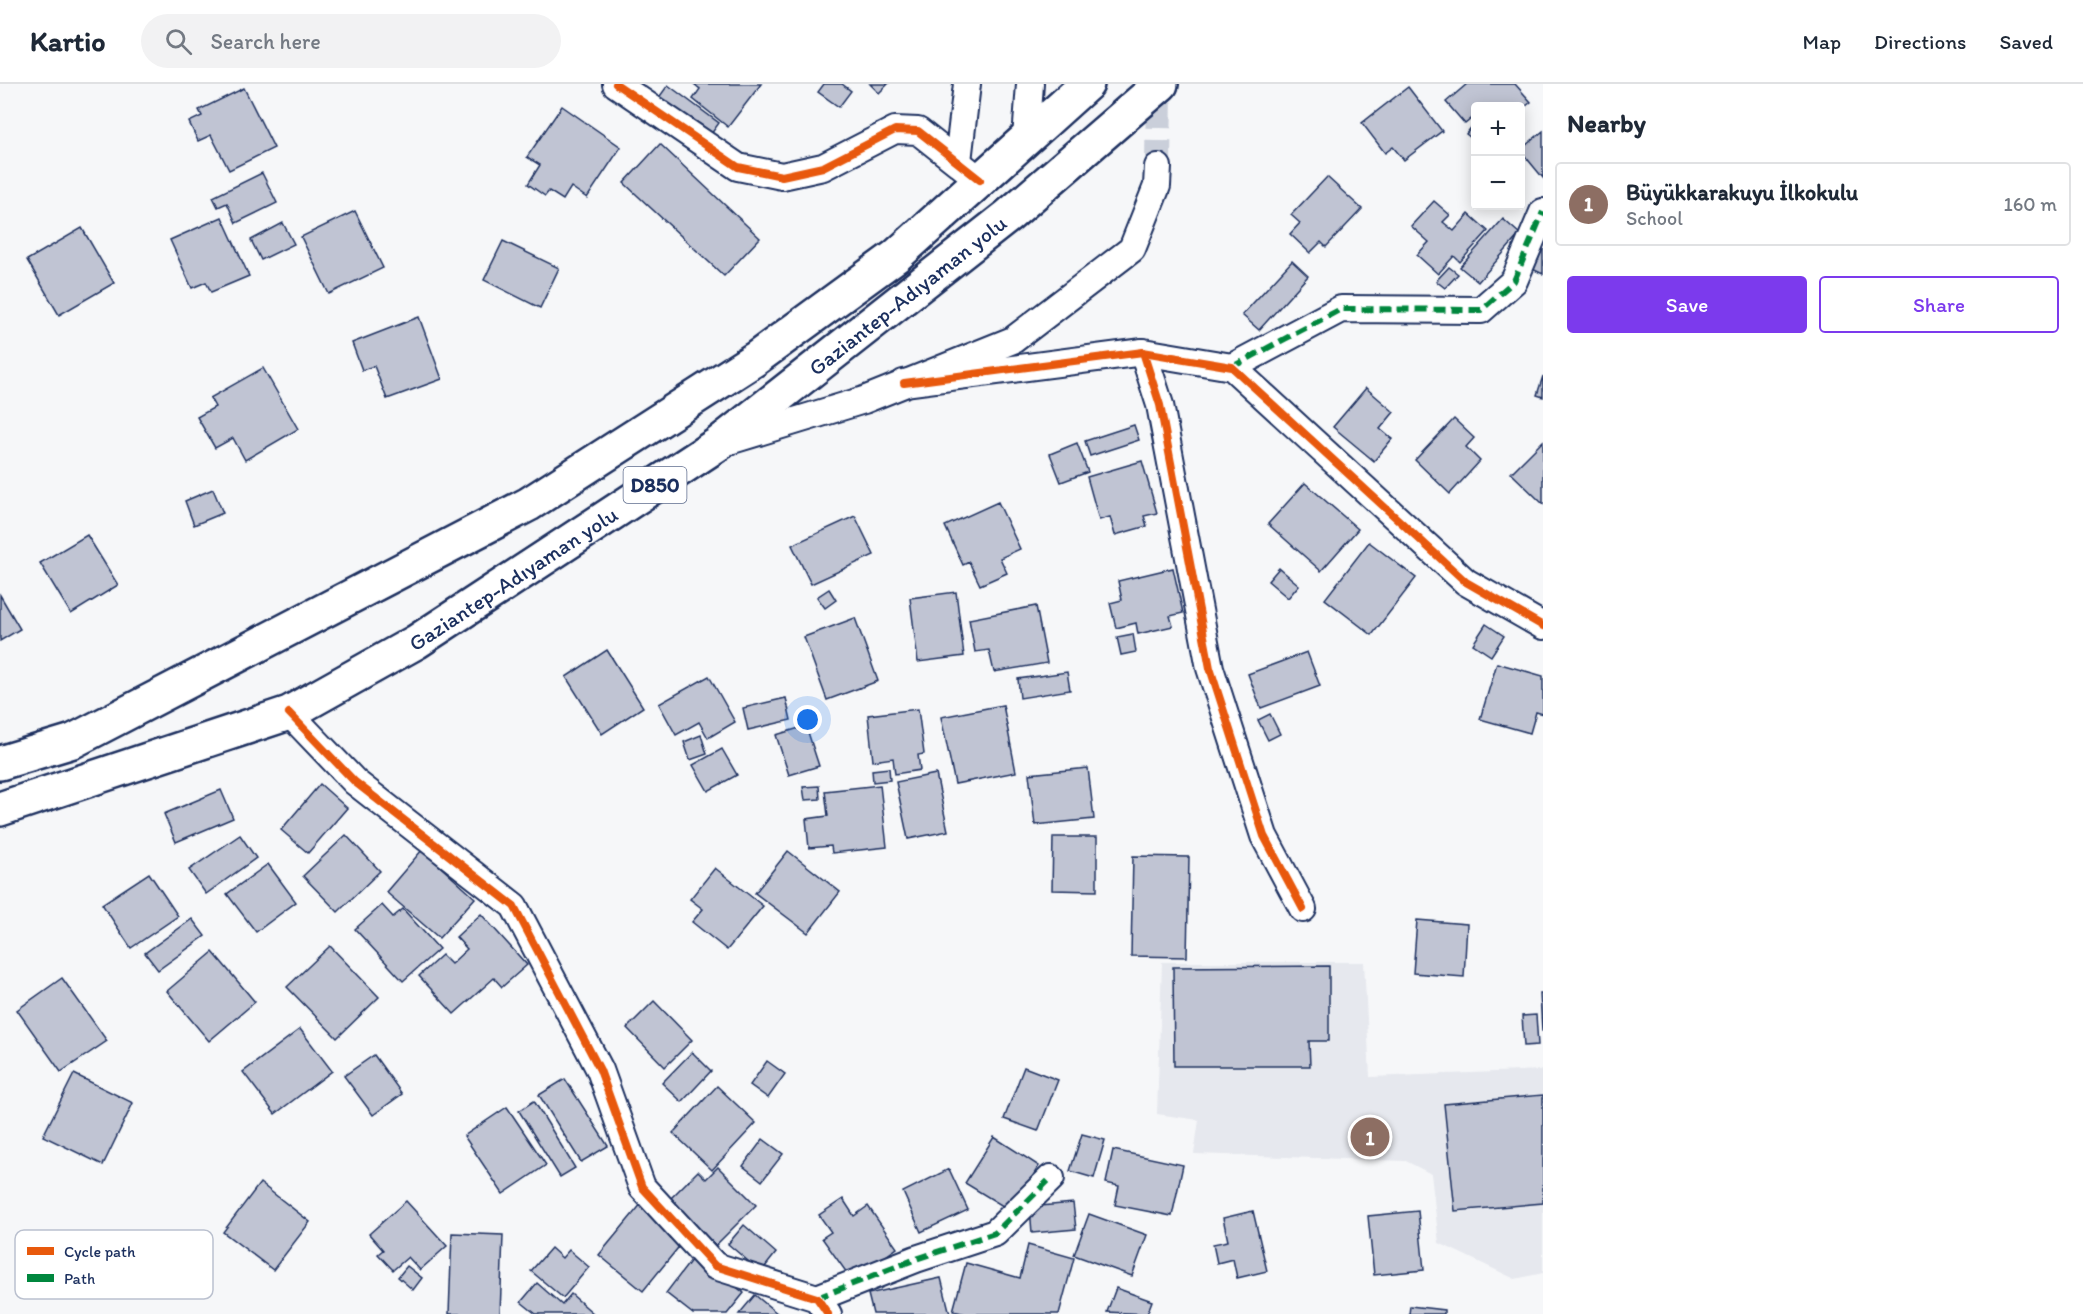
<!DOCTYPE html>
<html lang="en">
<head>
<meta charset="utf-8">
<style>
  :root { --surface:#fff; --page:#f2f2f3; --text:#1f2937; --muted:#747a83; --line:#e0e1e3; --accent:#7c3aed }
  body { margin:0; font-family:Itim,sans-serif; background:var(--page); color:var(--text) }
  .controls { position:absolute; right:18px; top:18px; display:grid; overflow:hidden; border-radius:6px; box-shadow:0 3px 15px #0003 }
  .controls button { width:54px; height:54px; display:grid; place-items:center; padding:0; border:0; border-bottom:2px solid var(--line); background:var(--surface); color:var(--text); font:30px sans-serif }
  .you { position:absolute; left:808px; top:636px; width:21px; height:21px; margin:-15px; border:4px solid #fff; border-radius:50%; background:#1a73e8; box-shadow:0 0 0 9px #1a73e833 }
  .badge { display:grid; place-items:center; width:39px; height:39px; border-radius:50%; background:var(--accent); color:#fff; font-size:20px; font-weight:700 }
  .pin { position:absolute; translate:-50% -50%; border:3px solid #fff; box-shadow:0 2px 6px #0006 }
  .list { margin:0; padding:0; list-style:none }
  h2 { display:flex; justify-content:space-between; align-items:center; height:78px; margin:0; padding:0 24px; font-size:26px }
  h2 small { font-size:20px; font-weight:400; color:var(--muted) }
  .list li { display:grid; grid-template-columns:39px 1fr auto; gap:18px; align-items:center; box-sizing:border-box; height:84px; margin:0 12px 12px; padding:0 12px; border:2px solid var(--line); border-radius:6px }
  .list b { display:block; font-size:22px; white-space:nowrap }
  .list p { margin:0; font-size:20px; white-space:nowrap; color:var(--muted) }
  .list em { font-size:20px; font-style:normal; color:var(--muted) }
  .actions { display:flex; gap:12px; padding:18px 24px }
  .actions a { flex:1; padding:14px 0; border:2px solid var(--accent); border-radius:6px; text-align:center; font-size:21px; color:var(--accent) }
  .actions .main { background:var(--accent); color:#fff }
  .icon { flex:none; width:33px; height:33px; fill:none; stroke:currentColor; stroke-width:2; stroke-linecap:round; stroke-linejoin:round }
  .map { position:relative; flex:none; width:1543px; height:1230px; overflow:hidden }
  header { display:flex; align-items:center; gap:36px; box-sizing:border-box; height:84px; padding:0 30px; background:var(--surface); border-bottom:2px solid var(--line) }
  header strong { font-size:28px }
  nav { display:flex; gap:33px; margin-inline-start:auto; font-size:21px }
  .search { width:420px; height:54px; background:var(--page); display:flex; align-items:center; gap:15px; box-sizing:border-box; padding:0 21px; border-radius:33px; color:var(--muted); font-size:22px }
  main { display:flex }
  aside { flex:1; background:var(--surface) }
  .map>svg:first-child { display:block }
  .built { fill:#e6e8ee }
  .building { fill:#c0c4d3; stroke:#1b2f5e; stroke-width:1.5 }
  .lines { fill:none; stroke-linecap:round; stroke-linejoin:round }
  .street-tunnel { stroke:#cacfda; stroke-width:26; stroke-dasharray:26 13; stroke-linecap:butt }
  .street-casing { stroke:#1b2f5e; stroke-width:30 }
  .highway-casing { stroke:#1b2f5e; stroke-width:38 }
  .street { stroke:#fff; stroke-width:26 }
  .highway { stroke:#fff; stroke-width:33 }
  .quiet { stroke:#00873e; stroke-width:6; stroke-dasharray:12 6; stroke-linecap:butt }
  .cycleway-casing { stroke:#fff; stroke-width:11 }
  .cycleway { stroke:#e8590c; stroke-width:8 }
  .labels { text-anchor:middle; stroke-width:6; stroke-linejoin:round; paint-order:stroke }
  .shield { fill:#fff; stroke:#5f6d8e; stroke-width:1.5 }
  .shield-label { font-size:21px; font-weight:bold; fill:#1b2f5e }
  .street-label { font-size:22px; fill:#1b2f5e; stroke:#fff }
  .key { fill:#fff; stroke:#bbc1cf; stroke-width:1.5 }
  .key-label { font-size:16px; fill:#1b2f5e }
</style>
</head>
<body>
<header>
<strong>Kartio</strong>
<div class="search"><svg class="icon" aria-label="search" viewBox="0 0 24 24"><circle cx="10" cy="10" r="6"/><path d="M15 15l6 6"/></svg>Search here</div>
<nav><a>Map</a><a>Directions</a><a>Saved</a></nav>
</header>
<main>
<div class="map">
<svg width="1543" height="1230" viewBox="0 0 1543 1230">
  <rect width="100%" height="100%" fill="#f6f7f9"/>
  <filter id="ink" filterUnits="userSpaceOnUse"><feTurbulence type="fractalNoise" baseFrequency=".0167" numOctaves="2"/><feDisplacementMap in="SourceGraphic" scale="12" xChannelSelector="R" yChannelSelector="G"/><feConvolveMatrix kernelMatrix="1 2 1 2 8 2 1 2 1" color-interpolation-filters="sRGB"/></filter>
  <g filter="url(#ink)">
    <!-- built -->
    <polygon class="built" points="1162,878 1364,878 1370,993 1543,986 1543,1189 1515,1195 1439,1159 1431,1090 1406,1077 1194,1070 1199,1036 1157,1030"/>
    <!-- building -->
    <g class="building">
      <polygon points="694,0 761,0 728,43 693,15 700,5"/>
      <polygon points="824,0 842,0 851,7 839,23 818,8"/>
      <polygon points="870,0 888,0 879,9"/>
      <polygon points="1467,0 1515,0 1531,18 1520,27 1520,22 1476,22 1476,31 1465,40 1446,18"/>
      <polygon points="668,1 719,39 706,57 655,19"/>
      <polygon points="1408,3 1442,47 1404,76 1393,63 1385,69 1362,39"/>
      <polygon points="244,4 274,64 229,86 211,51 198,57 189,38 202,32 199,26"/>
      <polygon points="562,22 621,63 587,114 571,103 563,116 549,107 545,112 528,100 540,81 527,73"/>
      <polygon points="1474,40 1476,41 1476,58 1466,50"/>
      <polygon points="1543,47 1543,94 1520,66"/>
      <polygon points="660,60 760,154 724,192 624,99"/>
      <polygon points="262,89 277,119 236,139 227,119 218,123 213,113"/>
      <polygon points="1327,93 1362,125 1326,163 1321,158 1310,169 1290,150 1300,139 1291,131"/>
      <polygon points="1434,117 1450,131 1443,138 1454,147 1469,130 1488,147 1460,178 1454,172 1438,190 1417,171 1429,158 1411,142"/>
      <polygon points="355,127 383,184 329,210 301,153"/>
      <polygon points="222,133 249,192 211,208 206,198 192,204 170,156"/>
      <polygon points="1503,135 1520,150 1478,198 1460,183"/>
      <polygon points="283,139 294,160 261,176 251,156"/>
      <polygon points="82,144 114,199 59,231 27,176"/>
      <polygon points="1543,151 1543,190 1528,183"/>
      <polygon points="503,157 559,184 540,224 484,196"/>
      <polygon points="1292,177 1308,192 1259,246 1242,231"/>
      <polygon points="1449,183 1458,190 1445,204 1436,197"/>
      <polygon points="419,233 442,295 387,315 374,282 362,286 352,259"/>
      <polygon points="263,284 298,345 245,376 233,354 215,364 197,333 215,323 210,314"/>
      <polygon points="1543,292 1543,313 1537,311"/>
      <polygon points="1366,304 1394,328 1380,345 1392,355 1374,377 1333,343"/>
      <polygon points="1454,335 1474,354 1466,363 1480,377 1450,410 1415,376"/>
      <polygon points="1134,341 1139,356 1090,372 1085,357"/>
      <polygon points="1543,357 1543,420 1511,389"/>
      <polygon points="1077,359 1088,388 1061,398 1050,370"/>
      <polygon points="1142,377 1157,429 1144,432 1147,442 1115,451 1110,433 1099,436 1087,393"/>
      <polygon points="1305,399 1358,445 1321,487 1268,440"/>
      <polygon points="213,405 223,429 194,441 185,417"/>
      <polygon points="998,418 1020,465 1000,474 1007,489 980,501 969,478 963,481 945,442"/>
      <polygon points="855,432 874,471 811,500 792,461"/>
      <polygon points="87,451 118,501 71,530 40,479"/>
      <polygon points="1369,458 1416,494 1372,551 1325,515"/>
      <polygon points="1173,484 1183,529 1170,532 1173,542 1138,550 1136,539 1116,544 1110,519 1122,516 1118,497"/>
      <polygon points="1279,484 1299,501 1288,514 1268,497"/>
      <polygon points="829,505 836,516 825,524 817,513"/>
      <polygon points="956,508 964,572 918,578 910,514"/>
      <polygon points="0,511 20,545 0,557"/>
      <polygon points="1036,522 1047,579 994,588 989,566 975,568 969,535"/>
      <polygon points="855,534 878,597 827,616 804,553"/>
      <polygon points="1486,540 1504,552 1491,572 1473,560"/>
      <polygon points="1133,550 1136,568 1121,571 1117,553"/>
      <polygon points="607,566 643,623 602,650 566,593"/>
      <polygon points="1307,568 1320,602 1261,624 1248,590"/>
      <polygon points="1497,579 1543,592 1543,630 1536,628 1530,649 1480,635"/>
      <polygon points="1067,588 1070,606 1020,614 1018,595"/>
      <polygon points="709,592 735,638 708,654 699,638 676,651 659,620"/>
      <polygon points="786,614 791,636 748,646 743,624"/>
      <polygon points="1003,621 1016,688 955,700 941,633"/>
      <polygon points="918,625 924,670 918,671 920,686 895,690 893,674 873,677 868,631"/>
      <polygon points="1270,630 1280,650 1268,656 1258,636"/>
      <polygon points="806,642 819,682 789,691 776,651"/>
      <polygon points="701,651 707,670 690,676 684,658"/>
      <polygon points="722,665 737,691 708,707 693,681"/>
      <polygon points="889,684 890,696 873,698 872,686"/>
      <polygon points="1088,684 1094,735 1035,741 1029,690"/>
      <polygon points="936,690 948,747 908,755 896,698"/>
      <polygon points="320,700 347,724 308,769 281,746"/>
      <polygon points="880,701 887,763 832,769 831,762 809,764 806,735 828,732 825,707"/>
      <polygon points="819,702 820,715 805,716 803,703"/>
      <polygon points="221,706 233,734 176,758 164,730"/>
      <polygon points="240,751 256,774 206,810 189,786"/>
      <polygon points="346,751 380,787 338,828 303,792"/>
      <polygon points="1053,753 1097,753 1097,807 1052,806"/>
      <polygon points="422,766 475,814 439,854 386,808"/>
      <polygon points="788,767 840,808 808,849 755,809"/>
      <polygon points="1133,772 1189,773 1187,873 1131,872"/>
      <polygon points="268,780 296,818 256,848 227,810"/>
      <polygon points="715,784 763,822 727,866 692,838 703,825 690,815"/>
      <polygon points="149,789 178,832 131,864 102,820"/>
      <polygon points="382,821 393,833 403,825 439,865 403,897 355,845"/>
      <polygon points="481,830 527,881 502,903 494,894 454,930 419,892 442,871 451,880 467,865 456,853"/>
      <polygon points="192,835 205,852 158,886 145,869"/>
      <polygon points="1417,836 1467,840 1464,893 1413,889"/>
      <polygon points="330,862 379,913 337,954 287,903"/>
      <polygon points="213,868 255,918 209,957 167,907"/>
      <polygon points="1329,882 1329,957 1309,957 1310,982 1174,982 1173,883"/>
      <polygon points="62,894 107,957 61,988 17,926"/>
      <polygon points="1540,910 1543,910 1543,947 1542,947"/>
      <polygon points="654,917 692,956 665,983 627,944"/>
      <polygon points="1536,931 1538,961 1524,962 1522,932"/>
      <polygon points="300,945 332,987 275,1030 243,988"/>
      <polygon points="692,968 711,987 682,1018 662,999"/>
      <polygon points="374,971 402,1010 373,1031 344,992"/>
      <polygon points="767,977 785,990 768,1014 750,1001"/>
      <polygon points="1024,983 1058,996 1038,1047 1004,1035"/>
      <polygon points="74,990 133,1019 103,1081 43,1052"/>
      <polygon points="565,995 608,1062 581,1078 539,1011"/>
      <polygon points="717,1002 756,1039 712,1086 673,1049"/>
      <polygon points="1543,1011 1543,1119 1455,1127 1444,1020"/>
      <polygon points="534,1017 575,1084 560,1093 519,1027"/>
      <polygon points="507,1023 546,1081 503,1110 464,1052"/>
      <polygon points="1082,1050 1105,1056 1094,1094 1070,1087"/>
      <polygon points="994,1053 1039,1082 1011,1127 965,1099"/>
      <polygon points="763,1055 783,1070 762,1097 743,1082"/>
      <polygon points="1113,1066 1183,1081 1172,1132 1115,1121 1119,1102 1106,1099"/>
      <polygon points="718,1083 756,1121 710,1167 664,1121 698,1087 706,1095"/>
      <polygon points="949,1085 968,1126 921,1148 903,1108"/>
      <polygon points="260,1099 310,1138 273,1186 223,1148"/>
      <polygon points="843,1115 854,1132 868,1122 897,1164 852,1196 822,1154 831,1148 819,1131"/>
      <polygon points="406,1117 447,1162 420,1186 408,1173 393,1186 378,1170 383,1166 369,1150"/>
      <polygon points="642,1119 686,1154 643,1207 599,1171"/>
      <polygon points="1073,1119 1076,1145 1032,1149 1030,1123"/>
      <polygon points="1253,1127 1267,1187 1237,1194 1233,1175 1217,1179 1213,1160 1228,1157 1223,1134"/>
      <polygon points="1418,1127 1424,1186 1374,1191 1368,1132"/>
      <polygon points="1089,1130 1147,1151 1132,1192 1074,1171"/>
      <polygon points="744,1141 776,1169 761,1188 728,1160"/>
      <polygon points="452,1149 503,1151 500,1230 449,1230"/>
      <polygon points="1028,1161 1074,1174 1059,1230 966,1230 953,1227 966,1179 1020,1194"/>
      <polygon points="551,1164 562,1174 569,1166 589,1183 563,1214 531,1187"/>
      <polygon points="695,1171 744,1209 727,1230 693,1230 666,1209"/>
      <polygon points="407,1182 422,1194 413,1206 398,1193"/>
      <polygon points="941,1194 950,1230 873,1230 868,1210"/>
      <polygon points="537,1199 562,1221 571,1210 594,1230 536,1230 521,1218"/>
      <polygon points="1116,1204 1152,1217 1147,1230 1107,1228"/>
      <polygon points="755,1211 778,1230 739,1230"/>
      <polygon points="1410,1222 1444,1226 1444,1230 1409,1230"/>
    </g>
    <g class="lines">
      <!-- street-tunnel -->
      <polyline class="street-tunnel" points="1158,83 1159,0"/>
      <defs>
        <g id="street">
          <polyline points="616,0 738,83 782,92 823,83 895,46 918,47 980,96"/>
          <polyline points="1026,55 1030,0"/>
          <polyline points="958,77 967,0"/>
          <polyline points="1143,268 1160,321 1210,584 1264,752 1303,825"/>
          <polyline points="1232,283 1341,225 1481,226 1514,197 1543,128"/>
          <polyline points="904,299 1143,268 1232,283 1466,498 1543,542"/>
          <polyline points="729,357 864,316 1013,256 1132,165 1157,102 1158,83"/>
          <polyline points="289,629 355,698 514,822 600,986 642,1103 715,1182 817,1214 828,1230"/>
          <polyline points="817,1214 916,1175 995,1149 1051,1094"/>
        </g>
        <g id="highway">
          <polyline points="0,679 73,657 529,420 755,275 896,172 1087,0"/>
          <path id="s1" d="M0 725 289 629 416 558 718 360 1008 132 1161 0"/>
        </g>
      </defs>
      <!-- street casing -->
      <use href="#street" class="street-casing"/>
      <!-- highway casing -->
      <use href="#highway" class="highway-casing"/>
      <!-- street -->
      <use href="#street" class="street"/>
      <!-- highway -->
      <use href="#highway" class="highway"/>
      <!-- quiet -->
      <g class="quiet">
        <polyline points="1232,283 1341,225 1481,226 1514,197 1543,128"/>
        <polyline points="817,1214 916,1175 995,1149 1051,1094"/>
      </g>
      <defs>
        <g id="cycleway">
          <polyline points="616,0 738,83 782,92 823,83 895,46 918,47 980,96"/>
          <polyline points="1143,268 1160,321 1210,584 1264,752 1303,825"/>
          <polyline points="904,299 1143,268 1232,283 1466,498 1543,542"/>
          <polyline points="289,629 355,698 514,822 600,986 642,1103 715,1182 817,1214 828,1230"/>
        </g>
      </defs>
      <!-- cycleway casing -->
      <use href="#cycleway" class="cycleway-casing"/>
      <!-- cycleway -->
      <use href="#cycleway" class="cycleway"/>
    </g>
  </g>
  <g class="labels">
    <!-- shield labels -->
    <rect class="shield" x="623.5" y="383" width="63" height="36" rx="4.5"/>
    <g class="shield-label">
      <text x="655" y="408">D850</text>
    </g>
    <!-- street labels -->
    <g class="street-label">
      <text dy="8" stroke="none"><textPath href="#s1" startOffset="1052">Gaziantep-Adıyaman yolu</textPath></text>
      <text dy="8" stroke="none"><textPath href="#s1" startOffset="566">Gaziantep-Adıyaman yolu</textPath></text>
    </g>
  </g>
  <!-- legend -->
  <rect x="15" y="1146" width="198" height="69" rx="9" class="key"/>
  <rect x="27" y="1163" width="27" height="8" fill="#e8590c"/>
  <rect x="27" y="1190" width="27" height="8" fill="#00873e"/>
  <g class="key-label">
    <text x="64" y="1173">Cycle path</text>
    <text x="64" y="1200">Path</text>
  </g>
</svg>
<div class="controls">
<button>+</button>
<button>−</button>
</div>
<div class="you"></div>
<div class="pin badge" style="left:1370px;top:1053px;background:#8d6e63">1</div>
</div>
<aside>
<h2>Nearby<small></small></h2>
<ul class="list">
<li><span class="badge" style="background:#8d6e63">1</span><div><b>Büyükkarakuyu İlkokulu</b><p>School</p></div><em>160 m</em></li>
</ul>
<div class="actions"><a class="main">Save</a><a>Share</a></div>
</aside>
</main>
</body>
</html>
